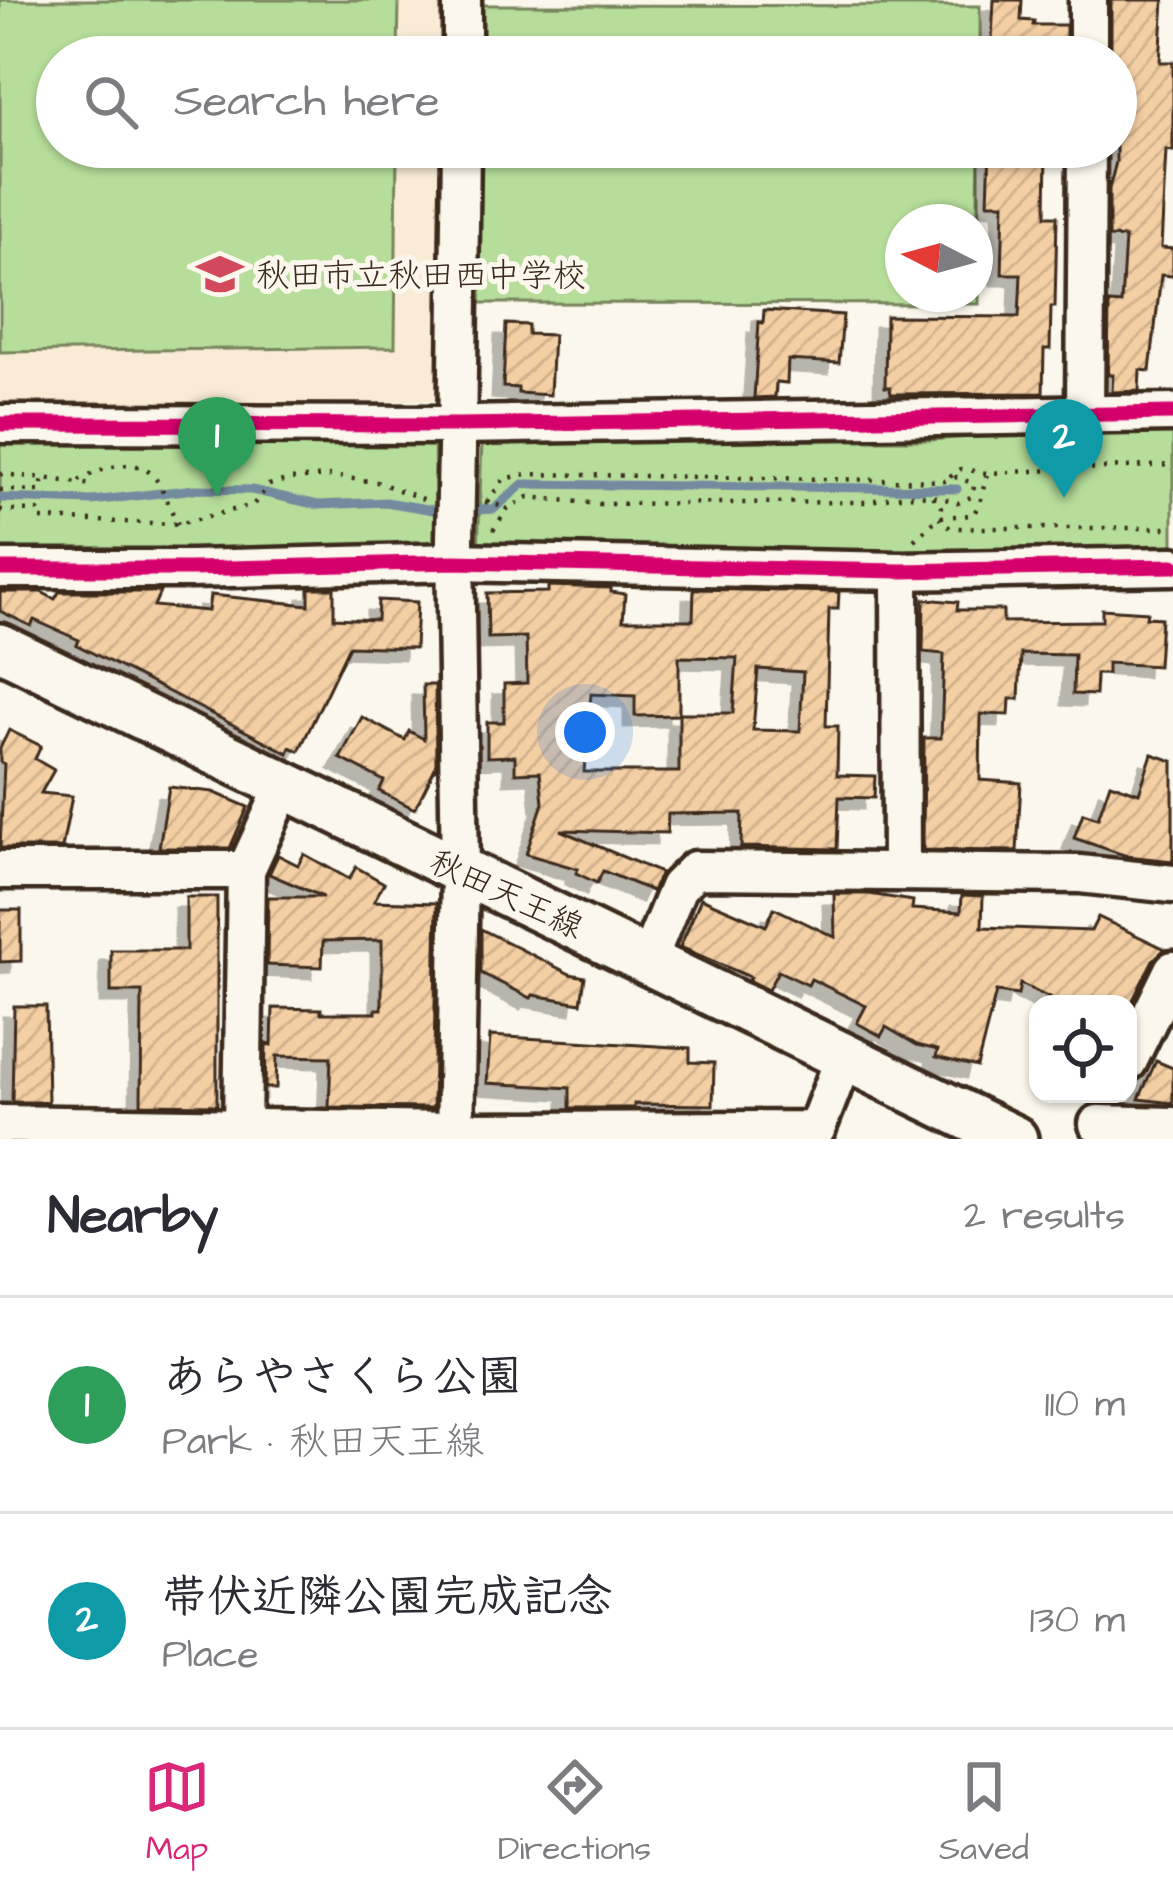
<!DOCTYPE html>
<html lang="en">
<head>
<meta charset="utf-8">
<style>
  :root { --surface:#fff; --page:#f2f2f3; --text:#2b2b33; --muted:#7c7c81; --line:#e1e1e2; --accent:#db2777 }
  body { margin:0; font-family:"Architects Daughter","Klee One",sans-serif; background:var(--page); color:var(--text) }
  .controls { position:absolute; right:36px; bottom:36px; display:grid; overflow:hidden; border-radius:24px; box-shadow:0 3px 9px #0004 }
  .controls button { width:108px; height:108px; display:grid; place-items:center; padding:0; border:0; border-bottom:3px solid var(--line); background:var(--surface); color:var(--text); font:60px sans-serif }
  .compass { position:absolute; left:885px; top:204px; width:108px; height:108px; border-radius:50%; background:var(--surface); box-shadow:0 3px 9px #0004; rotate:276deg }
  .you { position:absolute; left:585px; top:732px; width:42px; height:42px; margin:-30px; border:9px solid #fff; border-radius:50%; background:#1a73e8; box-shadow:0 0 0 18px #1a73e833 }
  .badge { display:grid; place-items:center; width:78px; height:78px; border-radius:50%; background:var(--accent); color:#fff; font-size:39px; font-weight:700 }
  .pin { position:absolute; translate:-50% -99px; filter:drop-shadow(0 3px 6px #0008) }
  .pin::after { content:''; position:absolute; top:63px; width:42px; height:36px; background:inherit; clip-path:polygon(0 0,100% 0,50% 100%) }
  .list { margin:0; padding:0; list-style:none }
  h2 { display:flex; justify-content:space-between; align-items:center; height:156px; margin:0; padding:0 48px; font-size:51px }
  h2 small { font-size:39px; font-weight:400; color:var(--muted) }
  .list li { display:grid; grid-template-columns:78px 1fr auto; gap:36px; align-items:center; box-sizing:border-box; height:216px; padding:0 48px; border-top:3px solid var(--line) }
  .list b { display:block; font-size:45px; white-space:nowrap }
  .list p { margin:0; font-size:39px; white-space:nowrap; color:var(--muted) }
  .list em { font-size:39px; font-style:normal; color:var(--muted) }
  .icon { flex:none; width:66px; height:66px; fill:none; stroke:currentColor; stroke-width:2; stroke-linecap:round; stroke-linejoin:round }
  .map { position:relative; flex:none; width:1173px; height:1139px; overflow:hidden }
  .search { position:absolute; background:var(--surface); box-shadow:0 3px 9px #0004; left:36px; right:36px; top:36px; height:132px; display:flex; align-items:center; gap:30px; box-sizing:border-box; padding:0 42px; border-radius:66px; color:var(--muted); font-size:45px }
  .sheet { height:588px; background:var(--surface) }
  nav { display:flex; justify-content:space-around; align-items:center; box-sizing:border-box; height:168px; border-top:3px solid var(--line); background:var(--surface); font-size:33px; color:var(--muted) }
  nav a { display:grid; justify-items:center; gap:6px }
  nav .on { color:var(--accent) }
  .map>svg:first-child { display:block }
  .built { fill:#f9ebd6 }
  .green { fill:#b6de9a; stroke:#78845c; stroke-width:3; fill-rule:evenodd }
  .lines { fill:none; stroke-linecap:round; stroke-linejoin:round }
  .stream { stroke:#738b9f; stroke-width:9 }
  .building { fill:url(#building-hatch); stroke:#3b2a1e; stroke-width:3; fill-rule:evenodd; filter:url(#shadow) }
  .minor-casing { stroke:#3b2a1e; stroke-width:45 }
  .major-casing { stroke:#3b2a1e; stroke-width:54 }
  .path { stroke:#3b2a1e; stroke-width:4.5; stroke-dasharray:3 9; stroke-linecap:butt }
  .minor { stroke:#fbf7ec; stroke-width:36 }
  .major { stroke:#fbf7ec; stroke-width:45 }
  .minor-bridge-casing { stroke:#3b2a1e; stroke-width:45; stroke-linecap:butt }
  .minor-bridge { stroke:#fbf7ec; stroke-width:36 }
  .cycleway-casing { stroke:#fbf7ec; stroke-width:22 }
  .cycleway { stroke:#d6006c; stroke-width:15 }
  .labels { text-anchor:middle; stroke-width:10; stroke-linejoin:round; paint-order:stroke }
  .poi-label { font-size:33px; fill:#3b2a1e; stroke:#fbf7ec; text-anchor:start }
  .street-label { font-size:33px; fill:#3b2a1e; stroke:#fbf7ec }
</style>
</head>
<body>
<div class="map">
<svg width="1173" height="1139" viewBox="0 0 1173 1139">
  <defs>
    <pattern id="building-hatch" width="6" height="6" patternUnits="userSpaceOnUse" patternTransform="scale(3)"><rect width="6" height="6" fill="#f4cfa4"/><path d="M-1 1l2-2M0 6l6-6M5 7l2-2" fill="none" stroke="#d2b28d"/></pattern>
    <filter id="shadow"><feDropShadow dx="-11" dy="11" stdDeviation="0" flood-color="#0004"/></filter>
  </defs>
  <rect width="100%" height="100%" fill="#fbf7ec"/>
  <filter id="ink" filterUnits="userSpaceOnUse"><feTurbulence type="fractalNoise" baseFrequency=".00833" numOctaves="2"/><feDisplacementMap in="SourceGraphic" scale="24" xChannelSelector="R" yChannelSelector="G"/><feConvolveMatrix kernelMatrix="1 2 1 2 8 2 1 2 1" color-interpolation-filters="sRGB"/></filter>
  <g filter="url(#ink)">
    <!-- built -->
    <polygon class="built" points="0,0 446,0 444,57 57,57 57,147 443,147 437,400 0,410"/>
    <!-- green -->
    <g class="green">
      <polygon points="0,0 399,0 398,57 57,57 57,147 397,147 395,347 0,352"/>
      <polygon points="478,5 980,6 980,57 478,57"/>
      <path d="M477 147H979V304L477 303ZM903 222H975V294H903Z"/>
      <polygon points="1059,430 1173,431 1173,557 478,551 482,441 930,440"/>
      <polygon points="434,435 436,555 0,553 0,440"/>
    </g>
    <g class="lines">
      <!-- stream -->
      <g class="stream">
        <polyline points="0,498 92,501 195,489 252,490 318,505 386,502 445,512"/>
        <polyline points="462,511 494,509 523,484 957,489"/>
      </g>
    </g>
    <!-- building -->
    <g class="building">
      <polygon points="994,0 1022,0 1021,20 1034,21 1033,25 1066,25 1066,57 991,57"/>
      <polygon points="1111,0 1164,0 1160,62 1173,62 1173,151 1166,150 1161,248 1173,249 1173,276 1161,275 1150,371 1140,370 1139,391 1112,392 1113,375 1108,375 1109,303 1121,304 1125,238 1109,237 1109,189 1116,162 1116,57 1111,57"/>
      <polygon points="990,147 1047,147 1046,216 1057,216 1055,307 1051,307 1050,349 1044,349 1043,393 891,394 890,387 885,387 886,316 1019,317 1021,274 1002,274 1004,203 988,203"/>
      <polygon points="764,310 843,315 839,363 788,360 787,383 776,382 775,397 754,398 759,322 763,323"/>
      <polygon points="506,324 528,325 528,334 553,335 550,395 518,393 518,388 503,387"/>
      <path d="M548 586 611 588V592L625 594 623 620H693L694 589 839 592 838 609H829L826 726H838L837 775 875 776 874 798 839 797 837 849 741 847 742 813 668 814 667 833 560 830 661 873 652 891 603 871 597 883 576 873 578 869 526 854 543 803 540 772 515 773V756L487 757V722H504V684L527 683 526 637 488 638 487 593 548 592ZM679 657 737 658 733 713H679V772H584L591 694 635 696V716L679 715ZM758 669 803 672 800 731 753 730Z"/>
      <polygon points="309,588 334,588 334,618 377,620 378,600 417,602 415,648 349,646 299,751 290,747 288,753 77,645 79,640 34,620 31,626 0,611 0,592 41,592 55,599 59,592 160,592 154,606 208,611 210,595 309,605"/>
      <polygon points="924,599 958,602 957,610 1003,610 1003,622 1102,621 1102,609 1147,612 1146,617 1161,618 1158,666 1107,663 1107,674 1096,674 1095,695 1073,694 1074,655 1021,654 1019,699 1010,699 1009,715 981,714 980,780 1021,783 1017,851 923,850 924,738 941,738 944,654 923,652"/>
      <polygon points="423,685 435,685 436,766 415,809 379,791 384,781 340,758 362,717 405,740 409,731 424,739"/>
      <polygon points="9,730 41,746 35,759 54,770 41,793 72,796 62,848 0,848 4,764 0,762 0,748"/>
      <polygon points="1152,754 1173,761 1173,861 1127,856 1074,838 1083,813 1098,818 1110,783 1139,793"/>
      <polygon points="169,787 213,792 248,807 230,848 159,848"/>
      <polygon points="304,854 349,879 356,867 384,883 374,901 437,903 433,1108 329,1107 331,1057 277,1056 276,1088 265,1088 266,1044 272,1045 273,1008 321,1009 321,1013 376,1013 376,1009 382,1009 382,940 323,941 322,967 267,965 268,897 323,897 269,874 278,855 298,865"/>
      <polygon points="834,894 869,894 913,901 912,909 961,912 962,895 983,896 982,927 1091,931 1098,917 1165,949 1153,960 1131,1004 1062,1004 1020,984 1018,995 996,992 977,1067 936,1057 938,1050 917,1045 886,1027 881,1036 857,1023 866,1006 811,979 808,985 778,971 768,990 748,980 750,977 680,947 701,898 766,926 774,908 835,937"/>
      <polygon points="186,897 217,897 217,1105 141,1104 142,992 111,992 111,950 186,950"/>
      <polygon points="0,910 21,910 21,961 0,962"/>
      <polygon points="481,929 570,974 585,977 581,1003 533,995 531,998 481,973"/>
      <polygon points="14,1006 46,1006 48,1102 12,1102"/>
      <polygon points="490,1036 690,1048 690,1062 714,1063 713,1105 634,1104 634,1108 570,1108 570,1088 487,1083"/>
      <polygon points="1156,1061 1173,1068 1173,1103 1139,1099"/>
    </g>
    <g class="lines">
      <defs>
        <g id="minor">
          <polyline points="462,57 462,0"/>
          <polyline points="1088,57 1088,0"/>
          <polyline points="1085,413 1087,147"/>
          <polyline points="0,424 457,425 1173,413"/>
          <polyline points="457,445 461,147"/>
          <polyline points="455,543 460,871 455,1139"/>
          <polyline points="0,569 191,569 454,562 900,571 1173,566"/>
          <polyline points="900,571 901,872"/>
          <polyline points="0,870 246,870 285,785"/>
          <polyline points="648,960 678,887 695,870 1080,874 1173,884"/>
          <polyline points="1128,1062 1173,970"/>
          <polyline points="0,1124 455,1131 816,1130 844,1058"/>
          <polyline points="1098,1124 1173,1126"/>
          <polyline points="242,1127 246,870"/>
        </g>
        <polyline id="major" points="0,647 1014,1139"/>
      </defs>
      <!-- minor casing -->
      <use href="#minor" class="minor-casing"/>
      <!-- major casing -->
      <use href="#major" class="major-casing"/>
      <!-- path -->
      <g class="path">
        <polyline points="0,474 43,478"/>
        <polyline points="950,477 961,469 987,473 1173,465"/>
        <path d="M79 481C99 469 137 454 155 478 164 489 170 510 178 524"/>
        <polyline points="0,490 41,491 43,478 92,485"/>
        <polyline points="933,496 941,507 939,517 950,528 1173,528"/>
        <polyline points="485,502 508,508"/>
        <path d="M487 502 504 479 527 474 945 481 957 477 974 484 973 496 958 503C927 491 898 495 866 502L599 504 529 497 508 508 492 532"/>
        <polyline points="0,510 38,511 39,519 178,524 253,505 269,485 290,479 330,476 377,482 426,500"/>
        <polyline points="914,540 939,517 973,515 980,503 987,473"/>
      </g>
      <!-- minor -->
      <use href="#minor" class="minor"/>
      <!-- major -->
      <use href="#major" class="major"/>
      <defs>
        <polyline id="minor-bridge" points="455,540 457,449"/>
      </defs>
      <!-- minor-bridge casing -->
      <use href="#minor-bridge" class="minor-bridge-casing"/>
      <!-- minor-bridge -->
      <use href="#minor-bridge" class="minor-bridge"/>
      <defs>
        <g id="cycleway">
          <polyline points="0,424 457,425 1173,413"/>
          <polyline points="0,569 191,569 454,562 900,571 1173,566"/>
        </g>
      </defs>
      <!-- cycleway casing -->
      <use href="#cycleway" class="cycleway-casing"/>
      <!-- cycleway -->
      <use href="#cycleway" class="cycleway"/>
    </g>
  </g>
  <!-- icons -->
  <defs>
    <symbol id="school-bare" viewBox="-9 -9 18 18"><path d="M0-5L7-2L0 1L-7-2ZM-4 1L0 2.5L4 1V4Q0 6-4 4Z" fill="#d1495b" stroke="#fbf7ec" stroke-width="2.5" paint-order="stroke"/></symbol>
  </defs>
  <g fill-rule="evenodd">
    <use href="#school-bare" x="187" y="241" width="66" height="66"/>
  </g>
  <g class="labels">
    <!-- poi labels -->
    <g class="poi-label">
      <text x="256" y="286">秋田市立秋田西中学校</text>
    </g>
    <!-- street labels -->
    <g class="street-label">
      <text transform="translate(507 893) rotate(25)" y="12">秋田天王線</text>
    </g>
  </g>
</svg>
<div class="controls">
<button><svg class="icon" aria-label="locate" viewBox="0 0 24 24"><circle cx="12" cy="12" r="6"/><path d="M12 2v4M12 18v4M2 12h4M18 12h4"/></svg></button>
</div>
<svg class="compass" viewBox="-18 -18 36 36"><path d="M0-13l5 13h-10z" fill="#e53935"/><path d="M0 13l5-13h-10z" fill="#7c7c81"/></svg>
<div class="you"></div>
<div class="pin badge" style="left:217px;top:496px;background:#2e9e5b">1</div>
<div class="pin badge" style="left:1064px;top:498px;background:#0f9aa8">2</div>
<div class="search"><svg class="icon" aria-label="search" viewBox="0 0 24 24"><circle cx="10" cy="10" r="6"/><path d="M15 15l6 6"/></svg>Search here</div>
</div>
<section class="sheet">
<h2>Nearby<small>2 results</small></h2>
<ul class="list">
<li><span class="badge" style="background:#2e9e5b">1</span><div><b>あらやさくら公園</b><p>Park · 秋田天王線</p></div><em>110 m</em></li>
<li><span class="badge" style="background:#0f9aa8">2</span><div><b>帯伏近隣公園完成記念</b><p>Place</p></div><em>130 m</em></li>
</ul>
</section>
<nav>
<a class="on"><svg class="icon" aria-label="map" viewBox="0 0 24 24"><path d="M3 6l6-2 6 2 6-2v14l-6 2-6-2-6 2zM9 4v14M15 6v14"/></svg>Map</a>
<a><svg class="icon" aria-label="directions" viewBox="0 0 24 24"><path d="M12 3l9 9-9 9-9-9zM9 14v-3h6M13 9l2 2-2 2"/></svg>Directions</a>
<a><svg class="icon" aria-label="saved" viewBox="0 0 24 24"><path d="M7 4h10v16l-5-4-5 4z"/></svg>Saved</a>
</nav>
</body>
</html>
